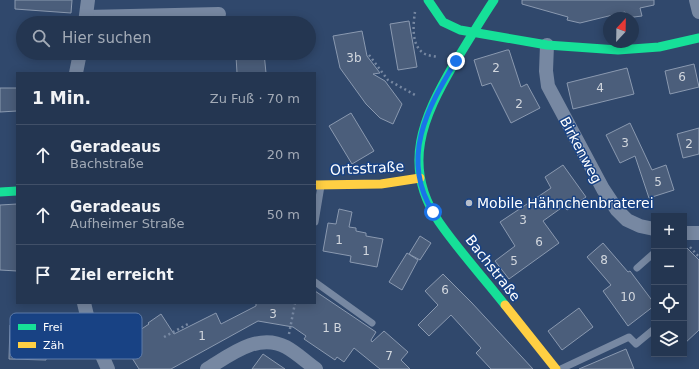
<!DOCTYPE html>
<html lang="de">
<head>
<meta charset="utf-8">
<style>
  :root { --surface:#243651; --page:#30415b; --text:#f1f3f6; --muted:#a3abb7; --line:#415068 }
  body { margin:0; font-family:"DejaVu Sans",sans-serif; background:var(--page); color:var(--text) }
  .controls { position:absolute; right:12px; bottom:12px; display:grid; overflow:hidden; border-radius:0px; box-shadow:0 2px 10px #0003 }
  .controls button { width:36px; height:36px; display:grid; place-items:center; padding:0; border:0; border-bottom:1px solid var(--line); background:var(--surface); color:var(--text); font:20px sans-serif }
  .compass { position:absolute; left:603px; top:12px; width:36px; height:36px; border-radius:50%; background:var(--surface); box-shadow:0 2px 10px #0003; rotate:22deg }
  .stop { position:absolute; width:12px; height:12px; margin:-9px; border:3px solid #1a73e8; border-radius:50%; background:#fff }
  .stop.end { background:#1a73e8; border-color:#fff; box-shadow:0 1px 4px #0008 }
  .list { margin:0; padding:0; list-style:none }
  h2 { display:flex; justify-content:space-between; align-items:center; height:52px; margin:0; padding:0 16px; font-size:17px }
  h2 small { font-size:13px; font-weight:400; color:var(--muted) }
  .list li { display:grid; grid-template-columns:26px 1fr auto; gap:12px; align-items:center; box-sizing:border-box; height:60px; padding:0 16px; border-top:1px solid var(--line) }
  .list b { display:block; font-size:15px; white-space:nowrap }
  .list p { margin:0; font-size:13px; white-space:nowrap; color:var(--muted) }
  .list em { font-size:13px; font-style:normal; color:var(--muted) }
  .icon { flex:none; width:22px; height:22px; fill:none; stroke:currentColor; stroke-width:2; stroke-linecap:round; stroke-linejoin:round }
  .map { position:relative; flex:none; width:699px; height:369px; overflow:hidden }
  .search { position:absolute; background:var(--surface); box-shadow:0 2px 10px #0003; left:16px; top:16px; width:300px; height:44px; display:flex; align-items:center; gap:10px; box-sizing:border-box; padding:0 14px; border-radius:22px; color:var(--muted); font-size:15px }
  .panel { position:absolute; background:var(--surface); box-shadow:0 2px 10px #0003; left:16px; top:72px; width:300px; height:232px; border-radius:0px }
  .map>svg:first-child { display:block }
  .building { fill:#4b5e7b; stroke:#8a99b0 }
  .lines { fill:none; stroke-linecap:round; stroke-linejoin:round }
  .path { stroke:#7788a2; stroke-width:2.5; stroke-dasharray:2 3; stroke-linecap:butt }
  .lane { stroke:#7788a2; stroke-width:7 }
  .street { stroke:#7788a2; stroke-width:14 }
  .fast { stroke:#16e098; stroke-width:9 }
  .slow { stroke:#ffcf43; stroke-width:9 }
  .route { stroke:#1a73e8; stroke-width:5 }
  .poi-dot { fill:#b7bfcc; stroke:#184284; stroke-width:1.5 }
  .labels { text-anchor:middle; stroke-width:3; stroke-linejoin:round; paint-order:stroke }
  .number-label { font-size:12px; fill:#d2d7de }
  .street-label { font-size:14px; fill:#fff; stroke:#184284 }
  .poi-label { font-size:14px; fill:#fff; stroke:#184284; text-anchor:start }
  .key { fill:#184284; stroke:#5d7ba9; stroke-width:1 }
  .key-label { font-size:11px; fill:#fff }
</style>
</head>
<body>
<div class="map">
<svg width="699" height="369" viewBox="0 0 699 369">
  <rect width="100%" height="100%" fill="#30486c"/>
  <!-- building -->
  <g class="building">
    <polygon points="15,0 72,0 71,13 15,9"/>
    <polygon points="522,0 654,0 654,5 640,8 642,16 626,18 625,12 580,23 567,20 568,17 522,4"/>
    <polygon points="409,21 417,67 398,70 390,24"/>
    <polygon points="362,31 367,56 380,73 373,74 385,81 402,104 393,124 380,118 366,104 340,68 333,36"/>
    <polygon points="507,50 509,50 521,87 527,84 540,108 511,123 491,83 482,86 474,60"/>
    <polygon points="264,53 266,73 237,73 236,56"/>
    <polygon points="694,64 699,87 670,94 665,71"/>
    <polygon points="627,68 634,94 573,109 567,83"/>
    <polygon points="0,88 17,88 17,111 0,112"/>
    <polygon points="351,113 374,151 352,164 329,126"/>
    <polygon points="630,123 652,170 666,165 674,190 649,198 635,156 620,163 606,135"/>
    <polygon points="699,128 699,154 683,158 677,134"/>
    <polygon points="563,165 586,197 567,210 564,206 543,221 559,243 509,279 495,261 515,246 500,222 551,188 545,177"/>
    <polygon points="17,204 17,271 0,270 0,205"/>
    <polygon points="339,209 352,212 349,227 356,228 356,231 366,233 366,236 383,239 377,267 350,262 351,256 323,251 328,223 336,224"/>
    <polygon points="420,236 431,243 420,260 409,254"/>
    <polygon points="603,243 628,272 630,271 654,303 654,306 628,326 603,291 611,285 587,257"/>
    <polygon points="684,245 699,260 699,330 684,344"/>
    <polygon points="407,253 418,260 402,290 389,282"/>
    <polygon points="443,274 472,303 533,369 491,369 476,353 481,348 451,315 429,336 418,325 438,305 425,291"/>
    <polygon points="315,291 376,332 371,340 372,342 384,331 408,352 401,360 410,369 380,369 354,348 344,362 337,357 335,360 304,339 306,336 293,327 258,321 171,369 139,369 122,342 149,324 148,323 161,314 174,334 216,313 221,324 256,306 256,303 315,303"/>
    <polygon points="579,308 593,327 562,350 548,331"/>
    <polygon points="10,325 47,327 46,360 9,359"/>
    <polygon points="626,349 634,369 579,369"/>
    <polygon points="263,354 285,369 252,369"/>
  </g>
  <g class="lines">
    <!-- path -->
    <g class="path">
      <path d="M415 12C413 25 411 47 425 54 429 56 434 56 438 57"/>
      <polyline points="369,55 388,80 417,96"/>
      <polyline points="690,247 699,257"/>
      <polyline points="289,334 295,303"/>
      <polyline points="164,337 188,324"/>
      <polyline points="48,344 54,340 64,343 81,342"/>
    </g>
    <!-- lane -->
    <g class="lane">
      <polyline points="315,222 321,186"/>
      <polyline points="637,268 654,253"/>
      <polyline points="315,282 372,323"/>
      <polyline points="561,369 629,337 636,344 653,330"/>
    </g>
    <!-- street -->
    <g class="street">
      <polyline points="696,0 699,12"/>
      <polyline points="86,17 219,14"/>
      <polyline points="85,23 88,0"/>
      <polyline points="547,45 546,71 548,86 603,189 617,210 627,220 640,226 654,229"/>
      <polyline points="76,73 80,53"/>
      <polyline points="684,233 699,233"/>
      <polyline points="84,303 90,328 108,369"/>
      <path d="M207 369C230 355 258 332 286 347 297 353 306 362 316 369"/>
    </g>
    <!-- fast -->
    <g class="fast">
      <polyline points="428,0 443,22 460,30 547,45 618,50 659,47 699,38"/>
      <path d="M494 0C480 21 467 43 454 64 423 117 401 166 439 222 459 251 484 278 505 305"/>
      <polyline points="0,192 17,191"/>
    </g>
    <!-- slow -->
    <g class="slow">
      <polyline points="315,185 381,184 420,178"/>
      <polyline points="505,305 556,369"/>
    </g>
  </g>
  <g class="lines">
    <!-- route -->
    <path class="route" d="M433 212C400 159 427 108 456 61"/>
  </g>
  <!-- markers -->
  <circle class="poi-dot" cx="469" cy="203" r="4"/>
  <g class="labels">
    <!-- number labels -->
    <g class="number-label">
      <text x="354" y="62">3b</text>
      <text x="496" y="72">2</text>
      <text x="682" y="81">6</text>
      <text x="600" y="92">4</text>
      <text x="519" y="108">2</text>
      <text x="625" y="147">3</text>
      <text x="689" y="148">2</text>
      <text x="658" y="186">5</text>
      <text x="523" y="224">3</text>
      <text x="339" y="244">1</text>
      <text x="539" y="246">6</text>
      <text x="366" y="255">1</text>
      <text x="604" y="264">8</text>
      <text x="514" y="265">5</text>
      <text x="445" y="294">6</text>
      <text x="628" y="301">10</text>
      <text x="273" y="318">3</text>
      <text x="332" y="332">1 B</text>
      <text x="202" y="340">1</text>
      <text x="389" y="360">7</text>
    </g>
    <!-- street labels -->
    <g class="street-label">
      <text transform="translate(581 150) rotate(62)" y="5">Birkenweg</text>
      <text transform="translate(367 168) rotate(-3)" y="5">Ortsstraße</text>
      <text transform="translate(493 268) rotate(52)" y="5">Bachstraße</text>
    </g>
    <!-- poi labels -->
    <g class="poi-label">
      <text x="477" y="208">Mobile Hähnchenbraterei</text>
    </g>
  </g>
  <!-- legend -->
  <rect x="10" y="313" width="132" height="46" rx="6" class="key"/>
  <rect x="18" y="324" width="18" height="6" fill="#16e098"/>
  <rect x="18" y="342" width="18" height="6" fill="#ffcf43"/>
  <g class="key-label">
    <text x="43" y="331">Frei</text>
    <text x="43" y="349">Zäh</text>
  </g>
</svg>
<div class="controls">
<button>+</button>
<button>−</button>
<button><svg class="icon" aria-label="locate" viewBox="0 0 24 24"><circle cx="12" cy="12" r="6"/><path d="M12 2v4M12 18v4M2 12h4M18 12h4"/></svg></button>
<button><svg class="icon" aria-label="layers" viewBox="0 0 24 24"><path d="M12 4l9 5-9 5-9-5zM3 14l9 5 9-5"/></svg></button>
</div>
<svg class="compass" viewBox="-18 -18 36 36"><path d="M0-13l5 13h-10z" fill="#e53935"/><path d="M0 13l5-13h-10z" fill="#a3abb7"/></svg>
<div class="stop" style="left:433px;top:212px"></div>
<div class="stop end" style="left:456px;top:61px"></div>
<div class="search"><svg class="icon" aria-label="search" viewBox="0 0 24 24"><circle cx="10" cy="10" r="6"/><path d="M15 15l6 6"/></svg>Hier suchen</div>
<section class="panel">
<h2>1 Min.<small>Zu Fuß · 70 m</small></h2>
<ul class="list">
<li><svg class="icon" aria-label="ahead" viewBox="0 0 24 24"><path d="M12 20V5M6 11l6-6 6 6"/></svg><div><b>Geradeaus</b><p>Bachstraße</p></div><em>20 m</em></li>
<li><svg class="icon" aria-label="ahead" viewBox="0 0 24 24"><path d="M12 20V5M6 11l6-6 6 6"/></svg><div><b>Geradeaus</b><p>Aufheimer Straße</p></div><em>50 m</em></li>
<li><svg class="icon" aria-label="arrive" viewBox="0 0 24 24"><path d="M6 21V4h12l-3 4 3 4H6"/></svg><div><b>Ziel erreicht</b></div></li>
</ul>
</section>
</div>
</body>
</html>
